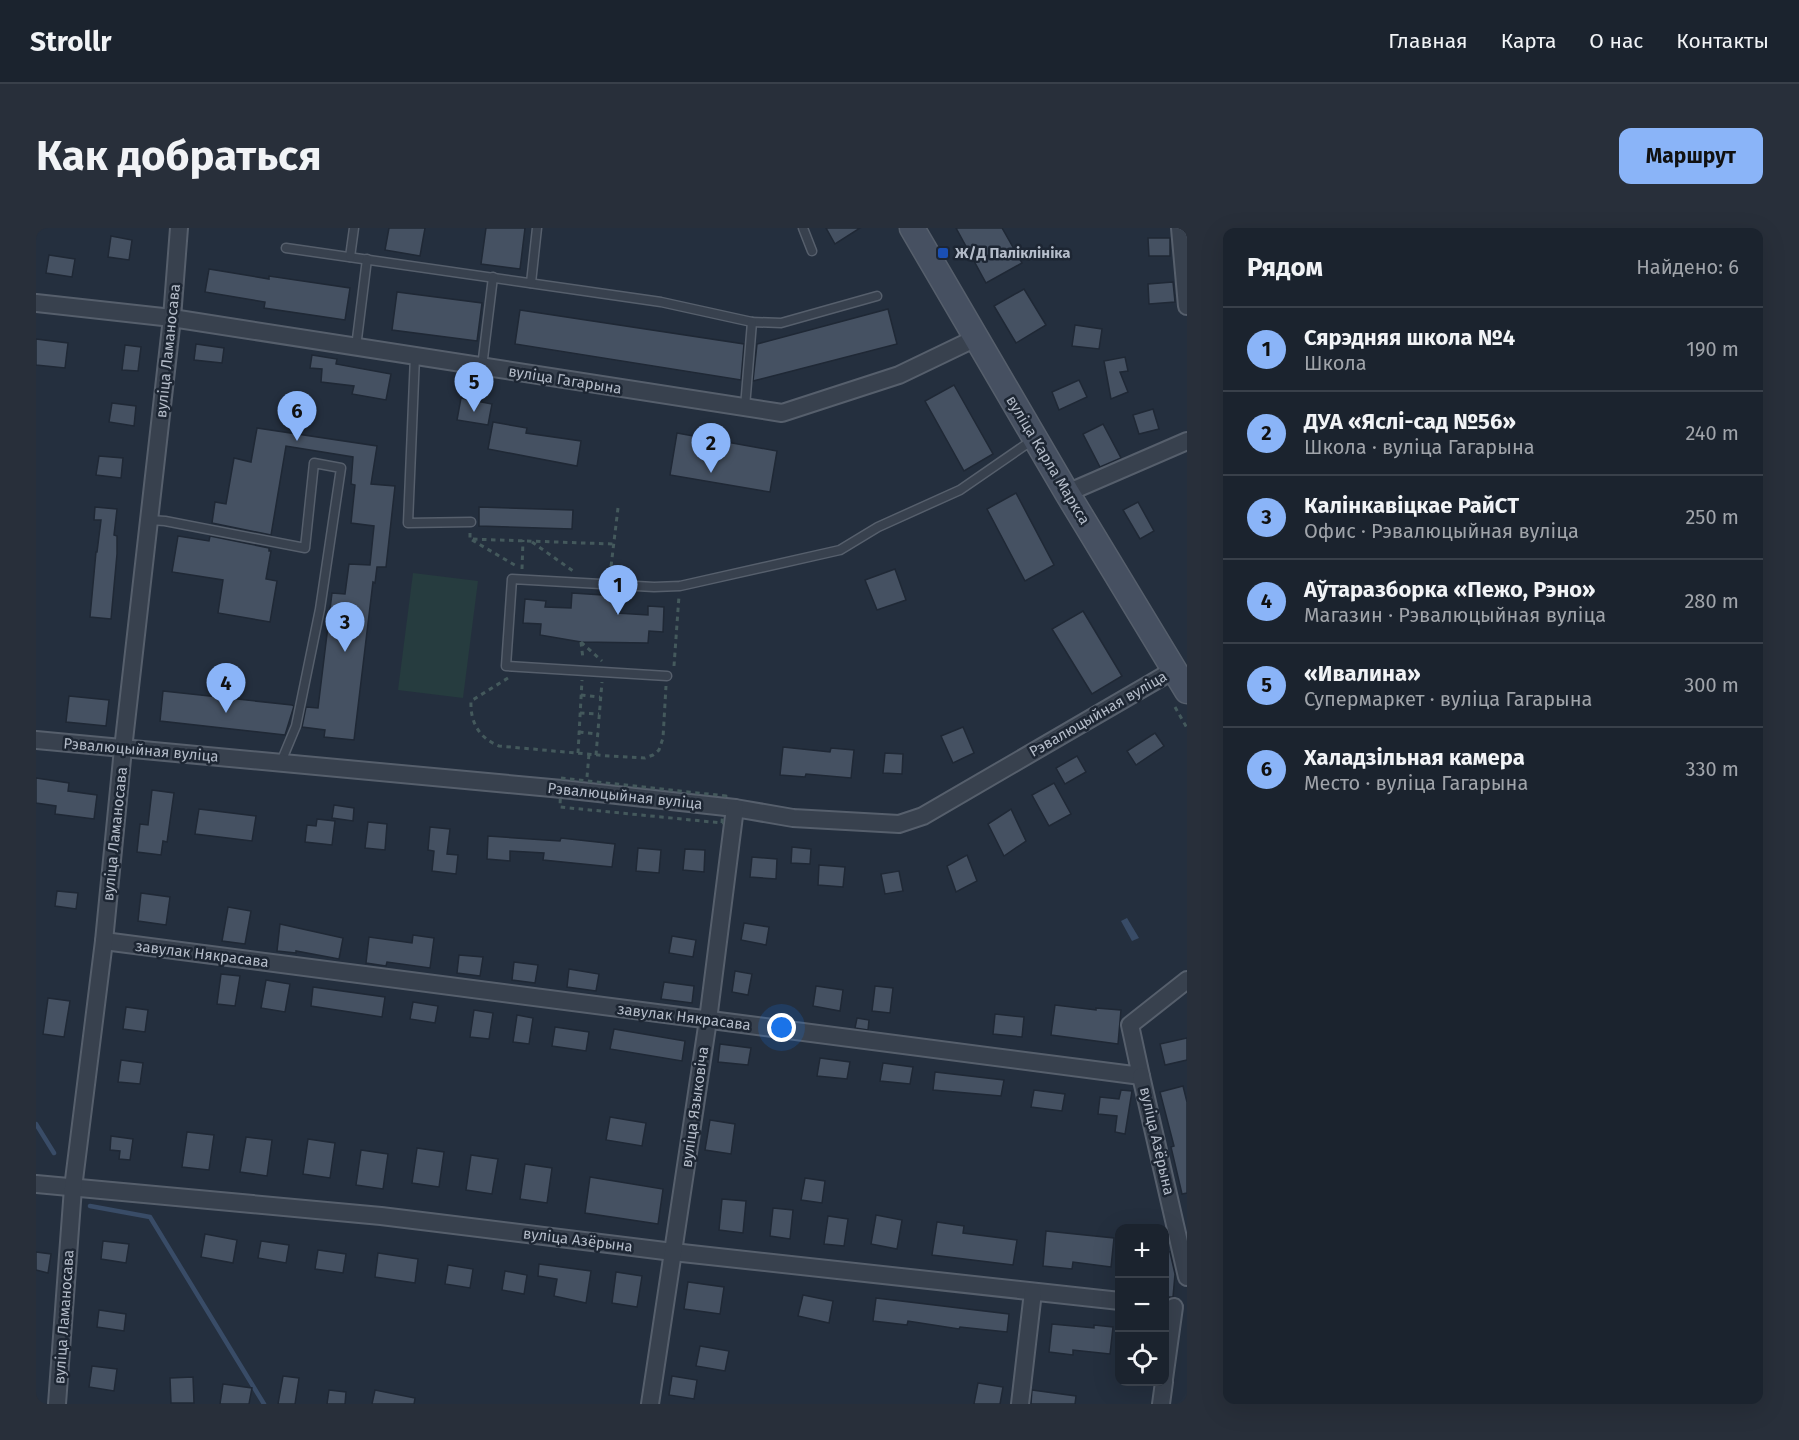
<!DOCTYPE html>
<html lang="ru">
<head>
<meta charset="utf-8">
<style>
  :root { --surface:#1b232e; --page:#282f3a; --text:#f1f3f6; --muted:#a0a4aa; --line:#39404a; --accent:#8ab4f8 }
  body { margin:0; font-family:"Fira Sans",sans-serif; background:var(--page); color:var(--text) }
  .controls { position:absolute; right:18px; bottom:18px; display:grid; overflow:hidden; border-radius:12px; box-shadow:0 6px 24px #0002 }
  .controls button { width:54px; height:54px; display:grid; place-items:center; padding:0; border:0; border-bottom:2px solid var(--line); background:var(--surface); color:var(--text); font:30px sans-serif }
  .you { position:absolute; left:746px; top:800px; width:21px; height:21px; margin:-15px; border:4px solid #fff; border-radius:50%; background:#1a73e8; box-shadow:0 0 0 9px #1a73e833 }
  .badge { display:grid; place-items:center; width:39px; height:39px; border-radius:50%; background:var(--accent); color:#111; font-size:20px; font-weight:700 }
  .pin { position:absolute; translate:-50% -50px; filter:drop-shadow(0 2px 3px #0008) }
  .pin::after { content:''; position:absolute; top:32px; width:21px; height:18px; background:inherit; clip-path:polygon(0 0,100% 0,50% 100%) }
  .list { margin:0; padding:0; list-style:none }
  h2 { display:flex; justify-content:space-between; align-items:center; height:78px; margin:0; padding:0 24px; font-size:26px }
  h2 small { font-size:20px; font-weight:400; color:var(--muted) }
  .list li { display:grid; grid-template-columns:39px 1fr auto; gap:18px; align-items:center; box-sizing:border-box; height:84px; padding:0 24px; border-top:2px solid var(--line) }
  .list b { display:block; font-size:22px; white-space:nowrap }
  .list p { margin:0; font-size:20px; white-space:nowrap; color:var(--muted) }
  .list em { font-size:20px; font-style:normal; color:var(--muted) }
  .icon { flex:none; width:33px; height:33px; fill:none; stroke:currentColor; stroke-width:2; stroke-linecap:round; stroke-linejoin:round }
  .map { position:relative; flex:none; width:1151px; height:1176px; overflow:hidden; border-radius:12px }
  header { display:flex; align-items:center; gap:36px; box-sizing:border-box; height:84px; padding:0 30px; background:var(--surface); border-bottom:2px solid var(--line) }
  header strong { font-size:28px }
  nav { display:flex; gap:33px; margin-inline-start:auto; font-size:21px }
  .intro { display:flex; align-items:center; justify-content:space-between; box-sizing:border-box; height:144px; padding:0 36px }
  h1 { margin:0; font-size:42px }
  .button { padding:15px 27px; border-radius:12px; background:var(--accent); color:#111; font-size:21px; font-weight:700 }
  main { display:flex; gap:36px; padding:0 36px }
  aside { flex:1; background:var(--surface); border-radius:12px; box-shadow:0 6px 24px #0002 }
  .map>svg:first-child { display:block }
  .green { fill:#263c3f }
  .water { fill:#394c67 }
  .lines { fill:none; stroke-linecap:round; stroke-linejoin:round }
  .stream { stroke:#394c67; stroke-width:4.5 }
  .building { fill:#455162; stroke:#1f2835; stroke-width:1.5 }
  .lane-casing { stroke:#565f6c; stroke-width:11 }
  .street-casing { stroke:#565f6c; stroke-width:20 }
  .secondary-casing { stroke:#565f6c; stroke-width:27 }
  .path { stroke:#44595c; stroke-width:3; stroke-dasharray:4.5 4.5; stroke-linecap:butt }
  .lane { stroke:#38414e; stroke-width:8 }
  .street { stroke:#38414e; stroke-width:16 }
  .secondary { stroke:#465061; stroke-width:24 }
  .transit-dot { fill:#1a4fb4; stroke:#1d2633; stroke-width:2 }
  .labels { text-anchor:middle; stroke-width:5; stroke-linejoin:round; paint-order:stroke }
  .poi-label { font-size:15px; font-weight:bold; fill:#b4bcc9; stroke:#1d2633; text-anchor:start }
  .street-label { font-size:15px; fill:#b4bcc9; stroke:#1d2633 }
</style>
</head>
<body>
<header>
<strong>Strollr</strong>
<nav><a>Главная</a><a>Карта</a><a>О нас</a><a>Контакты</a></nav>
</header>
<div class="intro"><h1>Как добраться</h1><a class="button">Маршрут</a></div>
<main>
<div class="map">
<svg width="1151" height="1176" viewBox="0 0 1151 1176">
  <rect width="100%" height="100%" fill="#242f3e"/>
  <!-- green -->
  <polygon class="green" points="377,345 442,353 427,470 362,462"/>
  <!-- water -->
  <polygon class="water" points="1091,690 1103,710 1096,713 1085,693"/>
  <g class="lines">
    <!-- stream -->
    <g class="stream">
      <polyline points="0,896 18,925"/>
      <polyline points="54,978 114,989 228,1176"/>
    </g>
  </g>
  <!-- building -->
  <g class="building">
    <polygon points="353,0 389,0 384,28 349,22"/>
    <polygon points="450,0 489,0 484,41 445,36"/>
    <polygon points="790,0 824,0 799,16"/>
    <polygon points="920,0 966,0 986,35 950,55"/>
    <polygon points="75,8 96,12 93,32 72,29"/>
    <polygon points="1112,10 1134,10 1134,28 1113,28"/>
    <polygon points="13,27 39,31 36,49 10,45"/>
    <polygon points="173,41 233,51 233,48 314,60 309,92 228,80 229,74 169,64"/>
    <polygon points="1137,54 1139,74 1113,76 1112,56"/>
    <polygon points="988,61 1010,97 980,115 958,78"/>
    <polygon points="361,64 446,75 441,113 356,102"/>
    <polygon points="852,81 861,116 717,153 721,116"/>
    <polygon points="484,82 708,116 705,152 479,116"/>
    <polygon points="1039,97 1066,101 1063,121 1036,118"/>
    <polygon points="0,111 32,115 29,140 0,137"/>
    <polygon points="160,116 188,120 186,135 158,132"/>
    <polygon points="89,117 105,119 102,143 86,142"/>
    <polygon points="276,127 301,131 300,136 355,146 350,172 316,166 318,158 285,154 286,141 274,140"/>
    <polygon points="1089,129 1092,143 1084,144 1092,164 1075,171 1068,133"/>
    <polygon points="1043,152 1051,169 1023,182 1016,164"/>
    <polygon points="918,157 957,226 928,243 889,173"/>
    <polygon points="425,170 456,176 452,197 421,192"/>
    <polygon points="76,175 100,178 98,198 73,194"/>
    <polygon points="1117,181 1123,201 1103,206 1097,187"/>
    <polygon points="457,194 491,200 490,205 545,213 541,238 452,221"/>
    <polygon points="1067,196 1085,230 1064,239 1047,206"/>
    <polygon points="221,200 341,218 335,256 359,258 350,339 341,339 339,355 337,354 318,512 288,509 289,502 266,499 270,479 282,480 296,365 309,366 313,336 334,337 338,298 315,295 319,257 315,256 317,229 250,218 235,307 176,295 179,274 190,276 198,230 215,234"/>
    <polygon points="641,205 741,223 734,264 634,247"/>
    <polygon points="63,228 87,230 85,250 60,247"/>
    <polygon points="980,265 1018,337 989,353 951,281"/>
    <polygon points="1102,274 1118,303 1104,311 1087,282"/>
    <polygon points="59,279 81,281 78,307 81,308 81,326 75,391 54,389 60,324 61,324 65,292 58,292"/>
    <polygon points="443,279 537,282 536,301 443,298"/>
    <polygon points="142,308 173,313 174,308 233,320 233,323 235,323 230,351 241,353 234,394 182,385 187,352 136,344"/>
    <polygon points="859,341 870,372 841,382 829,352"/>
    <polygon points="536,365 582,368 581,385 612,387 612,378 628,379 627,404 613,403 612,415 545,414 504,407 505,396 487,395 489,371 510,373 509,379 535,380"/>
    <polygon points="1047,383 1086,448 1056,466 1016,401"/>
    <polygon points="127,463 256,477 258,478 249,507 124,493"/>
    <polygon points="33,468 73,472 70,498 30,494"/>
    <polygon points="927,499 938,525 917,535 905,508"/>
    <polygon points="1119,505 1128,518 1100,537 1091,523"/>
    <polygon points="747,519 794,524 795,520 818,522 815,550 770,546 769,549 744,547"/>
    <polygon points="849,525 867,526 866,546 847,545"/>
    <polygon points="1041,528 1050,544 1029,556 1020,540"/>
    <polygon points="0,550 33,555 32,563 61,567 58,591 19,586 20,578 0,575"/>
    <polygon points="1018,555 1035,586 1013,598 996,567"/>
    <polygon points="116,562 138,565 131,614 127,613 125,627 101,624 104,596 112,597"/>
    <polygon points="298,577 318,580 317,593 296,590"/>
    <polygon points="163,581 220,588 216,613 159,606"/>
    <polygon points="975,581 990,613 968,628 952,596"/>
    <polygon points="281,591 299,593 296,617 269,614 271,597 280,598"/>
    <polygon points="332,594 351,596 349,622 329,620"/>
    <polygon points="394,599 414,601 411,626 422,627 420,646 396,643 398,623 392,622"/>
    <polygon points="452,608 524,613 525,610 579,616 576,639 507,632 508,625 474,623 474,633 451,631"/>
    <polygon points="756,619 775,621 774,636 755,635"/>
    <polygon points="602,620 625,622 623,645 600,643"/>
    <polygon points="649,621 669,622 668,644 647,642"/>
    <polygon points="931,627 941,653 920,664 911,638"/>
    <polygon points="716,629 741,631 740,651 714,649"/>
    <polygon points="783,637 809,639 807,659 782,657"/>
    <polygon points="863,643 867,663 849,666 845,646"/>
    <polygon points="21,663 42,665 40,681 19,678"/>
    <polygon points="105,665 134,669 130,697 102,693"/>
    <polygon points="192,679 215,683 209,716 186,713"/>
    <polygon points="708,695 733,699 730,717 705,712"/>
    <polygon points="244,696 307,710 303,731 260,723 260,725 241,723"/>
    <polygon points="377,707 398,710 394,740 351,734 350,738 330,735 333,709 376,715"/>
    <polygon points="636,708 660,712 657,729 633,725"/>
    <polygon points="423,727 447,729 444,748 421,745"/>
    <polygon points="478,734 502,737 499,755 476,752"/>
    <polygon points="533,741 563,746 560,763 531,759"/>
    <polygon points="699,743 716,746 712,767 696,764"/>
    <polygon points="185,746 204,748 199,778 181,776"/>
    <polygon points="230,752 254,756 249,784 225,780"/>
    <polygon points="628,754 658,758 656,775 625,771"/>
    <polygon points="780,758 807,762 804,783 777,778"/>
    <polygon points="839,758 857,760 854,785 836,783"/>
    <polygon points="277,759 349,769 346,789 275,778"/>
    <polygon points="12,770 34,773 28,809 7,806"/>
    <polygon points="377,774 402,778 399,795 374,791"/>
    <polygon points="1019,777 1060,782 1060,780 1085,782 1082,816 1015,807"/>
    <polygon points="90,779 112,782 109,804 87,801"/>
    <polygon points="438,782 457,785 453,811 434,809"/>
    <polygon points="959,786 988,789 986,809 957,806"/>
    <polygon points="481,787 497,790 493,816 477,814"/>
    <polygon points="821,790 833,792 832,802 819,800"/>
    <polygon points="519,799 553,804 550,823 516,818"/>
    <polygon points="578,801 649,813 646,833 574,821"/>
    <polygon points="1151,810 1151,832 1129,837 1124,816"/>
    <polygon points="684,816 715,820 712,837 682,834"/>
    <polygon points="784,830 814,834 811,851 781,848"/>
    <polygon points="85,832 107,835 104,856 82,854"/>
    <polygon points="847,835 877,839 874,856 844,853"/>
    <polygon points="899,844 968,852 965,868 897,862"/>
    <polygon points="1147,858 1151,874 1151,965 1146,966 1135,919 1138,918 1124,864"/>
    <polygon points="998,862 1029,866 1026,883 995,879"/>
    <polygon points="1085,862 1096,863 1089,906 1079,904 1081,888 1062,886 1064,869 1083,871"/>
    <polygon points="574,889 610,895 606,918 570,912"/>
    <polygon points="674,892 699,896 695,926 669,922"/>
    <polygon points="151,904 178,907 173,942 146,939"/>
    <polygon points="75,908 97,911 94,932 83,931 84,923 74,922"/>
    <polygon points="210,909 236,912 231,948 204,944"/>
    <polygon points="272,911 299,915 294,950 267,946"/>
    <polygon points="381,920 408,924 403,959 376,955"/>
    <polygon points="325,922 352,926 347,961 320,957"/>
    <polygon points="435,927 462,931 456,966 430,962"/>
    <polygon points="489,936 516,940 511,975 484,971"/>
    <polygon points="554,949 627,961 622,996 549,985"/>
    <polygon points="769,950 789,953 786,975 765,972"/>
    <polygon points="686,971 710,973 707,1005 683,1002"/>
    <polygon points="737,980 757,982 754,1011 734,1008"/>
    <polygon points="840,987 866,992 861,1021 835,1016"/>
    <polygon points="792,988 812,991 808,1018 788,1016"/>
    <polygon points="901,994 928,998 927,1005 981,1012 977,1037 896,1027"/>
    <polygon points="1010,1003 1078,1010 1075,1039 1037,1034 1036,1041 1007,1038"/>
    <polygon points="169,1006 201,1012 197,1035 165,1029"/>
    <polygon points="67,1013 93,1016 90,1035 65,1031"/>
    <polygon points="225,1013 253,1017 250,1035 222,1030"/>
    <polygon points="282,1022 310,1026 307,1045 279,1041"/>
    <polygon points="1128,1023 1134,1024 1139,1046 1137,1069 1128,1069"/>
    <polygon points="0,1024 15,1026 12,1045 0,1042"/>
    <polygon points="342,1025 382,1031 379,1055 339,1049"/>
    <polygon points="503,1036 555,1043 550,1075 518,1068 521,1051 502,1048"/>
    <polygon points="412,1037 437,1041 434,1060 409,1056"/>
    <polygon points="469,1043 491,1047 488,1066 466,1062"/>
    <polygon points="580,1044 606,1048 601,1079 576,1075"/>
    <polygon points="652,1054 688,1059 684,1086 648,1081"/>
    <polygon points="767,1067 797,1073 793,1095 762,1088"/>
    <polygon points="840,1070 973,1086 971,1104 924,1099 923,1101 872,1093 871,1097 837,1093"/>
    <polygon points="63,1082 90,1086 88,1103 61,1099"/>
    <polygon points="1016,1096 1058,1100 1058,1097 1077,1099 1074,1126 1037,1122 1037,1127 1013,1124"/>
    <polygon points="664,1118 693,1123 689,1143 660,1138"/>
    <polygon points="56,1138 81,1141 78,1163 53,1159"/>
    <polygon points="247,1148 263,1150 259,1176 242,1176"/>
    <polygon points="636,1148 661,1152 658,1171 633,1167"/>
    <polygon points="157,1149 158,1175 135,1175 134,1150"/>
    <polygon points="942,1155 967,1159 964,1176 938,1176"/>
    <polygon points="187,1156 216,1160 213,1176 184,1176"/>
    <polygon points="293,1162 310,1164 309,1176 291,1176"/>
    <polygon points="339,1162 379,1170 378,1176 336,1176"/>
    <polygon points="996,1162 1040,1168 1039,1176 995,1176"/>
  </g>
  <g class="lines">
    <defs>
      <g id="lane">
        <polyline points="767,0 776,23"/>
        <polyline points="250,20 625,74 716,94 745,95 841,68"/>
        <polyline points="314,29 318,0"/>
        <polyline points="495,55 501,0"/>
        <polyline points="320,119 331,31"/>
        <polyline points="379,128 372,295 435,294"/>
        <polyline points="446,139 457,49"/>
        <polyline points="709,179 716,94"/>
        <polyline points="113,292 129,293 269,320 278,235 305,240 284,381 260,498 245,534"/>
        <polyline points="631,448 470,438 476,351 618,359 644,358 804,322 842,299 924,262 998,211"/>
      </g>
      <g id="street">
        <polyline points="1144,0 1151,78"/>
        <polyline points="0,75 136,90 746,185 863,147 940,110"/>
        <polyline points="1031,265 1151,213"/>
        <polyline points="0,512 526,561 699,580 757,590 863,596 887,588 1138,442"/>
        <polyline points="68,713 1105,848 1094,797 1151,752"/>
        <polyline points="1105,848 1151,1049"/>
        <polyline points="0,956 345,988 637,1024 1084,1073"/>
        <polyline points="1128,1151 1138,1079"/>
        <polyline points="21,1176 37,960 68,713 87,521 136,90 143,0"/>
        <polyline points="614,1176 672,792 699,580"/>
        <polyline points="984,1176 997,1064"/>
        <polyline points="1125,1176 1128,1154"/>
      </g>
      <polyline id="secondary" points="876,0 1031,265 1151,463"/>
    </defs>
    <!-- lane casing -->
    <use href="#lane" class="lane-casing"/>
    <!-- street casing -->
    <use href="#street" class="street-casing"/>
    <!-- secondary casing -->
    <use href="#secondary" class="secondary-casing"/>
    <!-- path -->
    <g class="path">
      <polyline points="434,305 434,311 577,316"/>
      <polyline points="436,312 482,339"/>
      <polyline points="496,314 537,343"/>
      <polyline points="486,341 487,312"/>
      <polyline points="574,347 582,280"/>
      <polyline points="545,414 566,433"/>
      <polyline points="545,414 547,431"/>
      <polyline points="638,438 643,368"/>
      <path d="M472 450 435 473C434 494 443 510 463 518L573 528 609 530 617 527 623 522 627 510 630 458"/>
      <polyline points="545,467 564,469"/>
      <polyline points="1139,479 1151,500"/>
      <polyline points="544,485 563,486"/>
      <polyline points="543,504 562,506"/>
      <polyline points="542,525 546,452"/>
      <polyline points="560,527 566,454"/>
      <polyline points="551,549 553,526"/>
      <polygon points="525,550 690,568 687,579 686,595 524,579"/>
    </g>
    <!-- lane -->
    <use href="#lane" class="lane"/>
    <!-- street -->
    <use href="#street" class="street"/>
    <!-- secondary -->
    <use href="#secondary" class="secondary"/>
  </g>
  <!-- markers -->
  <rect class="transit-dot" x="901" y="19" width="12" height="12" rx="3"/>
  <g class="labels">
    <!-- poi labels -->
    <g class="poi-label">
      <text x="919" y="30">Ж/Д Паліклініка</text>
    </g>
    <!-- street labels -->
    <g class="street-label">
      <text transform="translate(132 123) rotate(-84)" y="5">вуліца Ламаносава</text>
      <text transform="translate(529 152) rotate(9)" y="5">вуліца Гагарына</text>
      <text transform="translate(1012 232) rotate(59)" y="5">вуліца Карла Маркса</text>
      <text transform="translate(1062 486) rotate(-30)" y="5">Рэвалюцыйная вуліца</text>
      <text transform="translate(105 522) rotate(5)" y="5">Рэвалюцыйная вуліца</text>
      <text transform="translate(589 568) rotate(6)" y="5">Рэвалюцыйная вуліца</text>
      <text transform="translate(79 606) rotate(-84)" y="5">вуліца Ламаносава</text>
      <text transform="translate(166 726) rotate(7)" y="5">завулак Някрасава</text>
      <text transform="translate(648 789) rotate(7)" y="5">завулак Някрасава</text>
      <text transform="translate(659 879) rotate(-82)" y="5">вуліца Языковіча</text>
      <text transform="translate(1121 913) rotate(77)" y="5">вуліца Азёрына</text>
      <text transform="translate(542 1012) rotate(7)" y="5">вуліца Азёрына</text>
      <text transform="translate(28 1089) rotate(-86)" y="5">вуліца Ламаносава</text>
    </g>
  </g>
</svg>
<div class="controls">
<button>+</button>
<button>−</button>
<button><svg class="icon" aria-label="locate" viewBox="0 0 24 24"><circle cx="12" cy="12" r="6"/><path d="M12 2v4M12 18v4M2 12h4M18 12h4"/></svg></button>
</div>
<div class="you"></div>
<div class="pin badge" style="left:582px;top:387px">1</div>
<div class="pin badge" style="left:675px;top:245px">2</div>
<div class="pin badge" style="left:309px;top:424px">3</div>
<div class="pin badge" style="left:190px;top:485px">4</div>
<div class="pin badge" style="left:438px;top:184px">5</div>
<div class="pin badge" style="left:261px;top:213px">6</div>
</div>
<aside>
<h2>Рядом<small>Найдено: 6</small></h2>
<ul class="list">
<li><span class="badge">1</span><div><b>Сярэдняя школа №4</b><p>Школа</p></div><em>190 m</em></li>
<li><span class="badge">2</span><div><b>ДУА «Яслі-сад №56»</b><p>Школа · вуліца Гагарына</p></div><em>240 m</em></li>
<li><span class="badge">3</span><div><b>Калінкавіцкае РайСТ</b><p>Офис · Рэвалюцыйная вуліца</p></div><em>250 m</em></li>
<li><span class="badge">4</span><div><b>Аўтаразборка «Пежо, Рэно»</b><p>Магазин · Рэвалюцыйная вуліца</p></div><em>280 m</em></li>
<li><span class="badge">5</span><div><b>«Ивалина»</b><p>Супермаркет · вуліца Гагарына</p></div><em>300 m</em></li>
<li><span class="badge">6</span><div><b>Халадзільная камера</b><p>Место · вуліца Гагарына</p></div><em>330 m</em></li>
</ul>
</aside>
</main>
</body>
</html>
